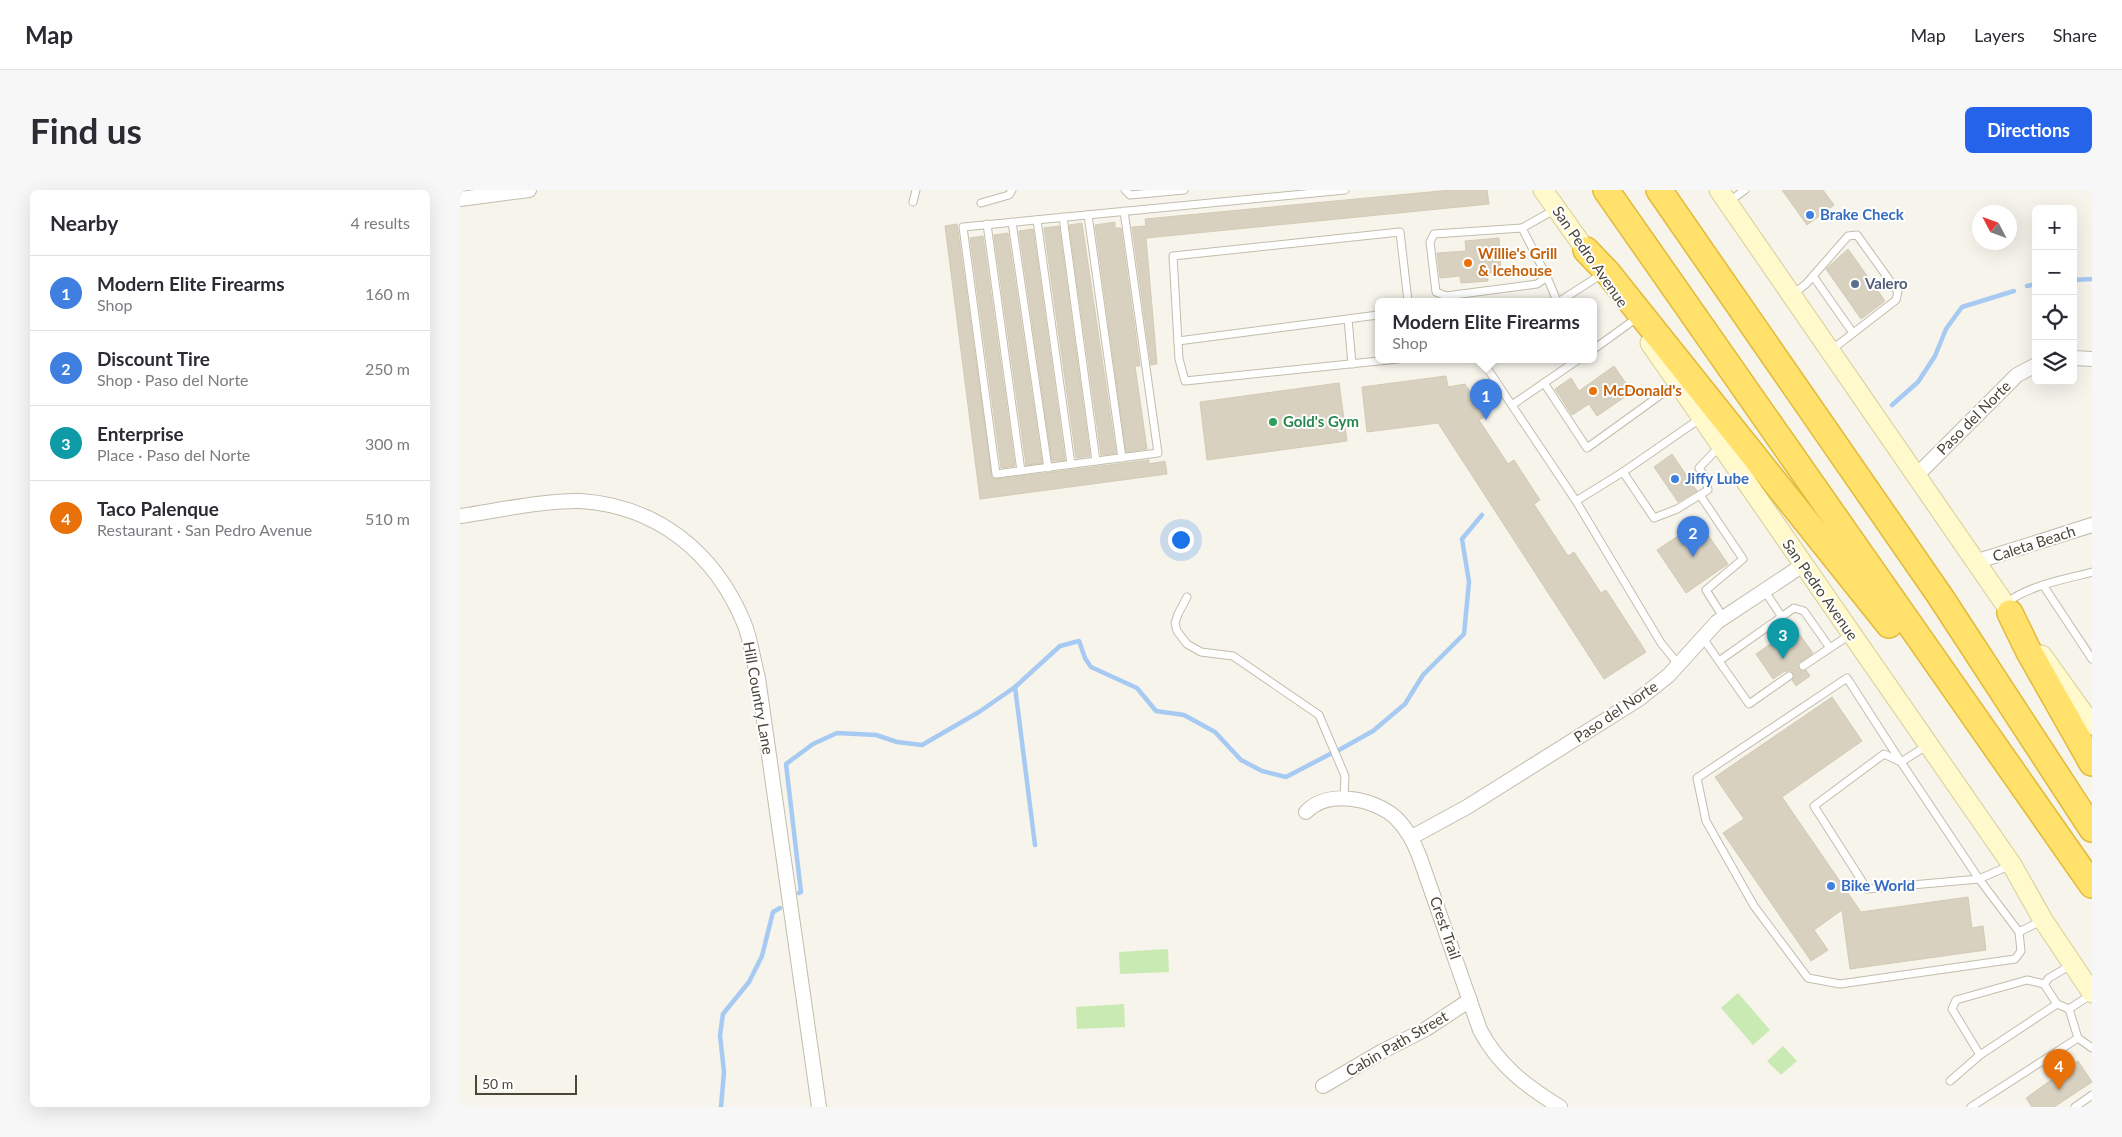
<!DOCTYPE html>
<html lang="en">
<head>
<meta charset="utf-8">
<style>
  :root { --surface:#fff; --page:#f7f7f7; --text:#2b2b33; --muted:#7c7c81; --line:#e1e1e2; --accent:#2563eb }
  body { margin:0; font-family:Lato,sans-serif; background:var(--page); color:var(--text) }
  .controls { position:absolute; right:15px; top:15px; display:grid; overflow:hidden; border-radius:8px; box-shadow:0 5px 20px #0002 }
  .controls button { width:45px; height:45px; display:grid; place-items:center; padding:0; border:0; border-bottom:1px solid var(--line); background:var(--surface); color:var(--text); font:25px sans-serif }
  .compass { position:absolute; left:1512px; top:15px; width:45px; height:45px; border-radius:50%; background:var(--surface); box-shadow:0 5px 20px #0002; rotate:311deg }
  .scale { position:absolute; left:15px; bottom:12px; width:102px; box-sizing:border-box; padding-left:5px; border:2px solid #4a4638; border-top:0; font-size:14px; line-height:18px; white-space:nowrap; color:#4a4638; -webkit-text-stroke:4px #fff; paint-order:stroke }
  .you { position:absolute; left:720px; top:349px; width:18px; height:18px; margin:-12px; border:4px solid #fff; border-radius:50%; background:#1a73e8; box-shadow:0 0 0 8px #1a73e833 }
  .badge { display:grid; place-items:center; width:32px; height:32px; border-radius:50%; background:var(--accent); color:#fff; font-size:16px; font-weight:700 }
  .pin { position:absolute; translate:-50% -41px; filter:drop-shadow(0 1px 2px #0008) }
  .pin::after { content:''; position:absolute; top:26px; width:18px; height:15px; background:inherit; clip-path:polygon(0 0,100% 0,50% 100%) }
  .popup { position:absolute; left:915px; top:108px; width:222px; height:65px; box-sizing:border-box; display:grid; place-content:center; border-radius:8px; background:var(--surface); filter:drop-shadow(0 1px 4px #0005); font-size:16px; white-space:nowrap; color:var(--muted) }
  .popup b { font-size:19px; color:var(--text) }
  .popup::after { content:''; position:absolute; left:50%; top:100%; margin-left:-10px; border:10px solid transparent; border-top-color:var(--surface) }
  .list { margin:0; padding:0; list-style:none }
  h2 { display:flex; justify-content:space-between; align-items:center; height:65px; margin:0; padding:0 20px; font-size:21px }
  h2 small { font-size:16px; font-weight:400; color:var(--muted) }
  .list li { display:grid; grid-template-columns:32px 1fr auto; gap:15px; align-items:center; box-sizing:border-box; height:75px; padding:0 20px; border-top:1px solid var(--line) }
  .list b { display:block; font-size:19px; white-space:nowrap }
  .list p { margin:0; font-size:16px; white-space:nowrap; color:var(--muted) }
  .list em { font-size:16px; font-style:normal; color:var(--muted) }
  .icon { flex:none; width:28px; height:28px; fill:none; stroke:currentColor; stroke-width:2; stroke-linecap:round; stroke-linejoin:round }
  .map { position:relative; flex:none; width:1632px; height:917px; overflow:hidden; border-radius:8px }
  header { display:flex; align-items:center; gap:30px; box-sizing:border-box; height:70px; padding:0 25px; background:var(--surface); border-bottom:1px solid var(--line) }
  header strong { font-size:24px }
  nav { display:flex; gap:28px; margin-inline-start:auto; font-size:18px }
  .intro { display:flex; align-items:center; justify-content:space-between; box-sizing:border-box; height:120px; padding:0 30px }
  h1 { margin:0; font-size:35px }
  .button { padding:12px 22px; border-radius:8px; background:var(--accent); color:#fff; font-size:18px; font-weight:700 }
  main { display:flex; gap:30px; padding:0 30px }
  aside { flex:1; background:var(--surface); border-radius:8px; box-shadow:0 5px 20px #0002 }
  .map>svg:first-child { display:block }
  .green { fill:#caeab3 }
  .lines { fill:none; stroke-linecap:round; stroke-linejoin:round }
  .stream { stroke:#a7caf3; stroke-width:4.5 }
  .building { fill:#d8d1c0; stroke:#d3cab3 }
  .service-casing { stroke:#c2bdad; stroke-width:9 }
  .minor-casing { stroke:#c2bdad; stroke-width:16 }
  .secondary-casing { stroke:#d6ce9a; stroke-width:21 }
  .motorway-casing { stroke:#e2ba38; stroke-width:28 }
  .service { stroke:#fff; stroke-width:7 }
  .minor { stroke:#fff; stroke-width:14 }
  .secondary { stroke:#fff9cb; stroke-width:19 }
  .motorway { stroke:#ffe16c; stroke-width:25 }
  .shop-dot { fill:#3f7fe0; stroke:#fff; stroke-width:2 }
  .food-dot { fill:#e8710a; stroke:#fff; stroke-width:2 }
  .service-dot { fill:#5c6f8a; stroke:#fff; stroke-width:2 }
  .leisure-dot { fill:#2e9e5b; stroke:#fff; stroke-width:2 }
  .labels { text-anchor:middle; stroke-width:4; stroke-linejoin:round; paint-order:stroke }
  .shop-label { font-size:15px; font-weight:bold; fill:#366cbe; stroke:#fff; text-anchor:start }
  .food-label { font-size:15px; font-weight:bold; fill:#c56008; stroke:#fff; text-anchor:start }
  .street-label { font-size:15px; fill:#4a4638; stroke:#fff }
  .service-label { font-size:15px; font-weight:bold; fill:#4e5e75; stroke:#fff; text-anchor:start }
  .leisure-label { font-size:15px; font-weight:bold; fill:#27864d; stroke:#fff; text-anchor:start }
</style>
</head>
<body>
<header>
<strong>Map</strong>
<nav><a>Map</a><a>Layers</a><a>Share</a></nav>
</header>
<div class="intro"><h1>Find us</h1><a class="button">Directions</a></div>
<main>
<aside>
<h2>Nearby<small>4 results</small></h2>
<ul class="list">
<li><span class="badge" style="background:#3f7fe0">1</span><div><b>Modern Elite Firearms</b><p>Shop</p></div><em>160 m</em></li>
<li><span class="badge" style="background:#3f7fe0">2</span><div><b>Discount Tire</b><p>Shop · Paso del Norte</p></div><em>250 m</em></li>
<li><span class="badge" style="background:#0f9aa8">3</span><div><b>Enterprise</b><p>Place · Paso del Norte</p></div><em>300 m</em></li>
<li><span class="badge" style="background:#e8710a">4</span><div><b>Taco Palenque</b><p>Restaurant · San Pedro Avenue</p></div><em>510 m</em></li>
</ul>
</aside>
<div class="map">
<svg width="1632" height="917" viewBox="0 0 1632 917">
  <rect width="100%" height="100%" fill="#f6f4eb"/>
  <!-- green -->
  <g class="green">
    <polygon points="708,759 709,782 660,784 659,762"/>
    <polygon points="1278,803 1310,840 1293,855 1261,818"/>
    <polygon points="664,814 665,837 617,839 616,817"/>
    <polygon points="1323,856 1337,871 1321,885 1307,871"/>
  </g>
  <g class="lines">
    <!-- stream -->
    <g class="stream">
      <polyline points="1613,90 1632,89"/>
      <polyline points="1567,96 1576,94"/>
      <polyline points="1432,215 1458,192 1475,166 1486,139 1502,117 1554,101"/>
      <polyline points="555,497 575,655"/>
      <polyline points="879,560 913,541 945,514 963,485 1004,444 1009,392 1002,349 1022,325"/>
      <polyline points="339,703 341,702 326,574 353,554 377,543 416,545 437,552 462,555 519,522 555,497 600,456 619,451 625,468 631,477 677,498 696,521 724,525 755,542 781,570 802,581 826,587 872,563"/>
      <polyline points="261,917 264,882 260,845 263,824 289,792 302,766 313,722 320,718"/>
    </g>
  </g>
  <!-- building -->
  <g class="building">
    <polygon points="991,0 1027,0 1029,14 686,48 697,174 691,175 672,37 686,36 685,29"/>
    <polygon points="1322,0 1363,0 1374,15 1347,35"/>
    <polygon points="655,32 655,38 661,38 680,176 675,176 687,259 666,262 635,35"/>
    <polygon points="622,33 656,263 641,265 609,35"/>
    <polygon points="497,34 532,288 537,289 689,270 689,274 705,271 707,284 520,309 485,36"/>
    <polygon points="599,36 630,266 616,268 584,38"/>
    <polygon points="573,39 605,270 592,271 559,41"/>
    <polygon points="548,43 582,273 566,275 534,45"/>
    <polygon points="523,46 555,276 541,278 510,48"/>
    <polygon points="1039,48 1041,83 1028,83 1028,91 1001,93 1000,86 980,88 977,63 1006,61 1005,51"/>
    <polygon points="1388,59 1425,111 1401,129 1366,79"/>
    <polygon points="1154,176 1172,202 1137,226 1129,214 1112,225 1095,199 1111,188 1119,201"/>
    <polygon points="986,186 988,197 1005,194 1026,226 1019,230 1048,274 1054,270 1080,310 1074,314 1108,366 1114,362 1141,403 1146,400 1186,462 1144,489 978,233 907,242 902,197"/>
    <polygon points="879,193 887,251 747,270 740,212"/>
    <polygon points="1212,264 1237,301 1218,312 1194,277"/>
    <polygon points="1239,332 1268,374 1226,403 1197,360"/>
    <polygon points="1334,437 1353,463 1339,473 1339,479 1346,480 1350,486 1336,496 1332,490 1334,485 1331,481 1325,481 1313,489 1296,464"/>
    <polygon points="1372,507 1402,551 1322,607 1401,722 1508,707 1512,738 1523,736 1526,760 1390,779 1382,720 1354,740 1368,760 1351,771 1263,643 1284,629 1255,587"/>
    <polygon points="1618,871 1632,892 1594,917 1572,917 1566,908"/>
  </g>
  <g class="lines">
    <defs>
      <g id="service">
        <polyline points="665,0 670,5 724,0"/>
        <polyline points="453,12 456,0"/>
        <polyline points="1268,12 1285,0"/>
        <polyline points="521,13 549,5 552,0"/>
        <polyline points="664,21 698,263 536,284 503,37 885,0"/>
        <polyline points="628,25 662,268"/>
        <polyline points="603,27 636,271"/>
        <polyline points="577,30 611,274"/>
        <polyline points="552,32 588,278"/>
        <polyline points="527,34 561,281"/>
        <polyline points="1353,86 1393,143"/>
        <polyline points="1087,87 1097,111"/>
        <polyline points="1332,105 1346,94 1388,46 1397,45 1438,102 1436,110 1370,161"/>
        <polyline points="986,106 976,102 970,52 974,44 1062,38"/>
        <polyline points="986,111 986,106 1077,94 1087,87 1062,38 1096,19"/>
        <polyline points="1100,111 1142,84"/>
        <polyline points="888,129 892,174"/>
        <polyline points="718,151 918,125"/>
        <polyline points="1134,159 1174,130"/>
        <polyline points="938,169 725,191 719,169 713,66 940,42 948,111"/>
        <polyline points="1021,169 1116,311 1201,453 1218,474"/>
        <polyline points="1084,193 1127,258 1217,193"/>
        <polyline points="1052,215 1119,169"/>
        <polyline points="1163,282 1194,328 1217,319 1248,300 1246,289 1239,278 1259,257"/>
        <polyline points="1240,305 1283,369 1246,400 1263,427"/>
        <polyline points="1116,311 1163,282 1241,228"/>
        <polyline points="1583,395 1632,469"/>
        <polyline points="1304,400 1322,427"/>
        <polyline points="727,407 718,424 715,433 717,441 727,454 741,462 773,466 859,525 885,586 884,608"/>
        <path d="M1546 413C1570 395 1603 390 1632 382"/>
        <polyline points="1242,447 1289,514 1329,486"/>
        <polyline points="1259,471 1334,418 1344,421 1370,458 1391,444"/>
        <polyline points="1343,476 1370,458"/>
        <polyline points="1468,555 1441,572 1387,488 1237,588 1246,631 1294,716 1348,788 1380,794 1555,769 1561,761 1559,742 1581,731"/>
        <polyline points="1551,675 1519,689 1407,699 1354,616 1424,564 1441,572 1519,689 1559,742"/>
        <polyline points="1611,775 1589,788 1584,794 1597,814 1609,819 1632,804"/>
        <polyline points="1584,794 1567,790 1496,810 1492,819 1520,865 1597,814"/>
        <polyline points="1609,819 1618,848"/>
        <polyline points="1490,891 1520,865"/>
        <polyline points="1511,917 1618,848 1632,858"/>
        <polyline points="1615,917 1632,905"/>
      </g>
      <g id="minor">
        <polyline points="0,9 69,0"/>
        <polyline points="1613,168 1632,169"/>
        <polyline points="1457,285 1557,185 1576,175"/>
        <path d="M0 326C35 321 86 310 120 311 198 316 255 363 284 433 291 450 293 470 298 488L359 917"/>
        <polyline points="1515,372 1632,335"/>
        <path d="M846 622C868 599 914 608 936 628 948 640 954 653 960 668L1020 840C1039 876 1066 896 1100 917"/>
        <polyline points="952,647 1007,617 1179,509 1209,485 1257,432 1343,375"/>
        <polyline points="863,896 921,862 966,839 1010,810"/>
      </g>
      <g id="secondary">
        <polyline points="1083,0 1133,70"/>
        <polyline points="1259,0 1558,433"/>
        <polyline points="1190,153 1552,675 1583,730 1632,803"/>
        <polyline points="1582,465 1632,535"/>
      </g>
      <g id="motorway">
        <polyline points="1146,0 1632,695"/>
        <polyline points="1199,0 1480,406 1632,639"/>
        <polyline points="1126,60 1148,83 1429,435"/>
        <polyline points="1550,423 1568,460 1632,573"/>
      </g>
    </defs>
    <!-- service casing -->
    <use href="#service" class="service-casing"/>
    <!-- minor casing -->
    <use href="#minor" class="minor-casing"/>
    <!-- secondary casing -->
    <use href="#secondary" class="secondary-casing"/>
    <!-- motorway casing -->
    <use href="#motorway" class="motorway-casing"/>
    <!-- service -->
    <use href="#service" class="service"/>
    <!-- minor -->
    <use href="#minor" class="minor"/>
    <!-- secondary -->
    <use href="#secondary" class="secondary"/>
    <!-- motorway -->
    <use href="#motorway" class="motorway"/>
  </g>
  <!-- markers -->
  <g class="shop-dot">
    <circle cx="1350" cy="25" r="5"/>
    <circle cx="1215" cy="289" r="5"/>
    <circle cx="1371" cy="696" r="5"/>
  </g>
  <g class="food-dot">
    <circle cx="1008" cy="73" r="5"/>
    <circle cx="1133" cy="201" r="5"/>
  </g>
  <circle class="service-dot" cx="1395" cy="94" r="5"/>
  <circle class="leisure-dot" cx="813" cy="232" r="5"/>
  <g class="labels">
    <!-- shop labels -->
    <g class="shop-label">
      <text x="1360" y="30">Brake Check</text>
      <text x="1225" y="294">Jiffy Lube</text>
      <text x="1381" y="701">Bike World</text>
    </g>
    <!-- food labels -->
    <g class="food-label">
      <text x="1018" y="69">Willie's Grill<tspan x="1018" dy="17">&amp; Icehouse</tspan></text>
      <text x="1143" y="206">McDonald's</text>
    </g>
    <!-- street labels -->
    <g class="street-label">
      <text transform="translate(1130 67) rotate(55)" y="5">San Pedro Avenue</text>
      <text transform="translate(1514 228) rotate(-45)" y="5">Paso del Norte</text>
      <text transform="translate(1574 354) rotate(-18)" y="5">Caleta Beach</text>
      <text transform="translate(1360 400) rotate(55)" y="5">San Pedro Avenue</text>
      <text transform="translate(298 508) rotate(80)" y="5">Hill Country Lane</text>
      <text transform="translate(1156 522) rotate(-34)" y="5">Paso del Norte</text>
      <text transform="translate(985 738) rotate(71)" y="5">Crest Trail</text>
      <text transform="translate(937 854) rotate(-30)" y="5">Cabin Path Street</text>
    </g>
    <!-- service labels -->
    <g class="service-label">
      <text x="1405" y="99">Valero</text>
    </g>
    <!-- leisure labels -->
    <g class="leisure-label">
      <text x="823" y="237">Gold's Gym</text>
    </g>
  </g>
</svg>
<div class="controls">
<button>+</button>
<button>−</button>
<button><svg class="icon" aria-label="locate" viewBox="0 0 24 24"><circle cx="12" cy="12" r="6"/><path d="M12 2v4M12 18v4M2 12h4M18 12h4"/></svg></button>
<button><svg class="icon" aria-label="layers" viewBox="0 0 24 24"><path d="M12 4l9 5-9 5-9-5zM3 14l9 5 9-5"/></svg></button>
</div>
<svg class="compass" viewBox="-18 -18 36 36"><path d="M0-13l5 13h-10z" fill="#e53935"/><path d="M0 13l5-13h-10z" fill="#7c7c81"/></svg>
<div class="scale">50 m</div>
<div class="you"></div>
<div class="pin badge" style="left:1026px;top:230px;background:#3f7fe0">1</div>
<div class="popup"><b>Modern Elite Firearms</b>Shop</div>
<div class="pin badge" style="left:1233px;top:367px;background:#3f7fe0">2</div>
<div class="pin badge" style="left:1323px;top:469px;background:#0f9aa8">3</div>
<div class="pin badge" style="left:1599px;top:900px;background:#e8710a">4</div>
</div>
</main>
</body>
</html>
